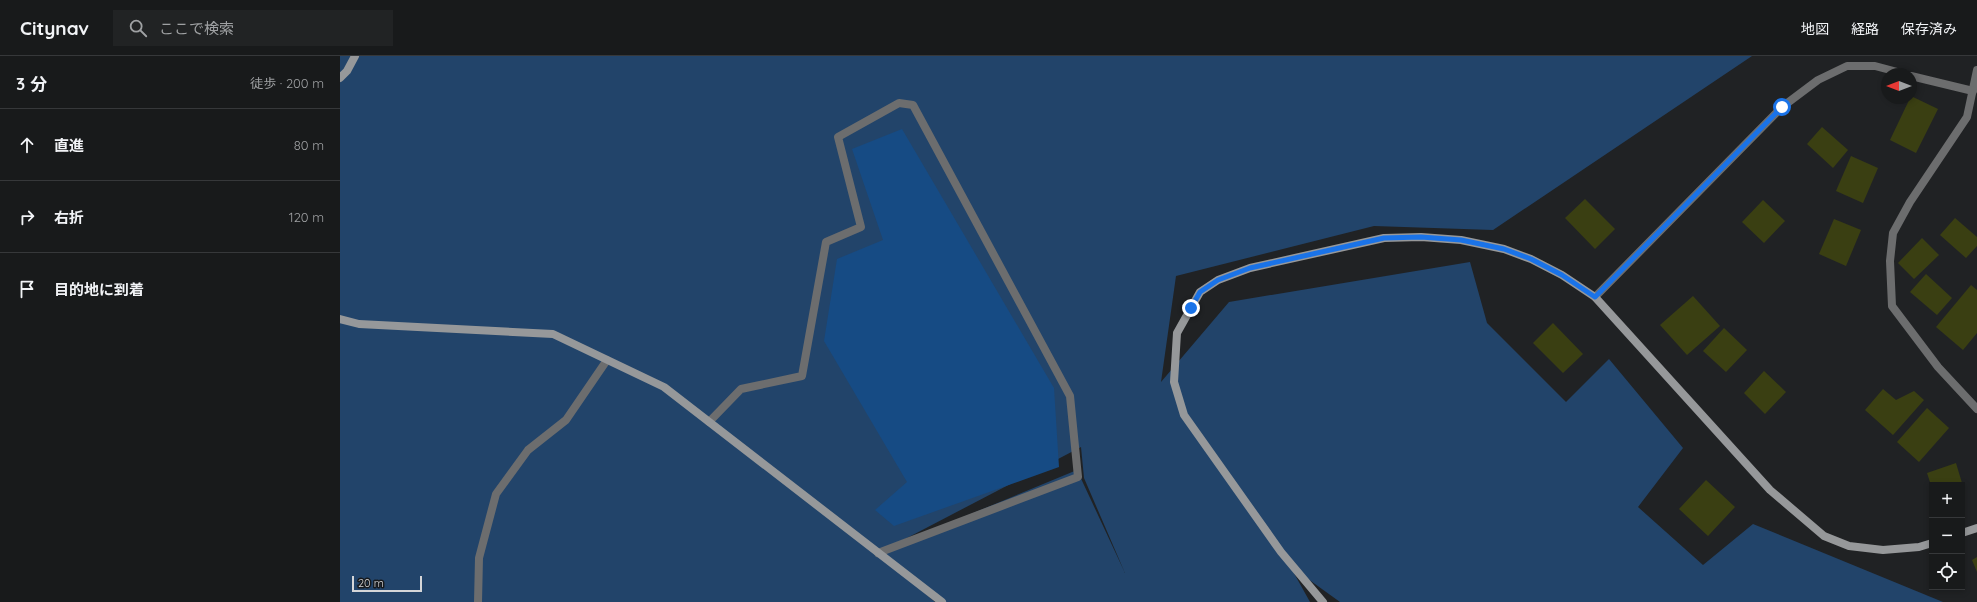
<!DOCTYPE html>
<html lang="ja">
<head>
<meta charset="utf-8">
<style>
  :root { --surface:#181a1b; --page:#212324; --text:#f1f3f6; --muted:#9fa1a3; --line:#36383a }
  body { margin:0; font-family:Quicksand,"Noto Sans JP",sans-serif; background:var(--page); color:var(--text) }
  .controls { position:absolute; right:12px; bottom:12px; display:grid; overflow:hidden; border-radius:0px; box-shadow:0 2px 6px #0003 }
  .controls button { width:36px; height:36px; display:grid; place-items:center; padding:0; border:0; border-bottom:1px solid var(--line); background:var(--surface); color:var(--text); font:20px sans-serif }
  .compass { position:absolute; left:1541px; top:12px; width:36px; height:36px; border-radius:50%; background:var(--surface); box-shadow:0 2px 6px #0003; rotate:270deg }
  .scale { position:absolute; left:12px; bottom:10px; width:70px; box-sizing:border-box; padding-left:4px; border:2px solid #d5d6d8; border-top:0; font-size:11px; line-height:14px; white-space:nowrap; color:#d5d6d8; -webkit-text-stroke:3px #17191b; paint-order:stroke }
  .stop { position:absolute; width:12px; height:12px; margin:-9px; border:3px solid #1a73e8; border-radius:50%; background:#fff }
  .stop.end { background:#1a73e8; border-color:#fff; box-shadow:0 1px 4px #0008 }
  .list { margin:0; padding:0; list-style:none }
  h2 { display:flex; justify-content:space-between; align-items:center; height:52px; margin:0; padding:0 16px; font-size:17px }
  h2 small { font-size:13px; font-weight:400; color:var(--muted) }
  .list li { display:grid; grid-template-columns:26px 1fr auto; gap:12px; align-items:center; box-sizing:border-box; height:72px; padding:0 16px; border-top:1px solid var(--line) }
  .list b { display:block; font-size:15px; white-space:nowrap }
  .list em { font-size:13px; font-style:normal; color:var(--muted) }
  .icon { flex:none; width:22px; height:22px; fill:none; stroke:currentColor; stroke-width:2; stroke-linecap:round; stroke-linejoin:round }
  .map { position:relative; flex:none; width:1637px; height:546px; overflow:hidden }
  header { display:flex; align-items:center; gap:24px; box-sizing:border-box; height:56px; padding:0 20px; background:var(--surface); border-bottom:1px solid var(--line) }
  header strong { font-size:19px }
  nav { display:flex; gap:22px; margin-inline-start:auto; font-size:14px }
  .search { width:280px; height:36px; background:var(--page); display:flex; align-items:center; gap:10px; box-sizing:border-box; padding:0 14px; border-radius:0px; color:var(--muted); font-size:15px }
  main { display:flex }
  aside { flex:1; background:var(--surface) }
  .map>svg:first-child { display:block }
  .green { fill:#22446a; fill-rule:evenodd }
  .water { fill:#164b84 }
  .building { fill:#3a3f12 }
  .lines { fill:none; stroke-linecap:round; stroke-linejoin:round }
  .lane { stroke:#6c6d6e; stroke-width:8 }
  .street { stroke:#6c6d6e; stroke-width:8 }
  .secondary { stroke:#96989a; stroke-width:8 }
  .route { stroke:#1a73e8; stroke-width:5 }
</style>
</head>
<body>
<header>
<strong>Citynav</strong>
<div class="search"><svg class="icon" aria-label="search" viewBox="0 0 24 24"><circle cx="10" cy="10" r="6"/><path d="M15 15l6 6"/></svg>ここで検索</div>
<nav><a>地図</a><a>経路</a><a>保存済み</a></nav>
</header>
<main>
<aside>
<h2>3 分<small>徒歩 · 200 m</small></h2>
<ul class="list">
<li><svg class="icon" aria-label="ahead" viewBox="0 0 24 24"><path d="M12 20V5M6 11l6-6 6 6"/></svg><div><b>直進</b></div><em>80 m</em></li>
<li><svg class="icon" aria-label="right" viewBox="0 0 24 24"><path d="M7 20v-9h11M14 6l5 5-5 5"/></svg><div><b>右折</b></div><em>120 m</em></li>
<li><svg class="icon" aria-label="arrive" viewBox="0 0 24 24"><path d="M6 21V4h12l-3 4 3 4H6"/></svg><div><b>目的地に到着</b></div></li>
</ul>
</aside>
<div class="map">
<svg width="1637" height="546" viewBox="0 0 1637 546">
  <rect width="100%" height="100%" fill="#202224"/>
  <!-- green -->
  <path class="green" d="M0 0H1412L1153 174 1034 170 836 220 821 326 889 246 1130 206 1147 267 1226 346 1269 303 1343 392 1298 451 1363 509 1413 468 1603 546H1000L950 510 970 546H604L544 502 595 546H0ZM741 391 744 422 785 517 737 414 544 494Z"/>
  <!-- water -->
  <polygon class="water" points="562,73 714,332 719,411 554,470 535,454 567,426 484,285 497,203 543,184 512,93"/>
  <!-- building -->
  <g class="building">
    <polygon points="1571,40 1598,53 1576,97 1550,84"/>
    <polygon points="1482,71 1508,94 1493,112 1467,88"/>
    <polygon points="1511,100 1538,112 1523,147 1496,135"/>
    <polygon points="1245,143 1275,173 1255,193 1225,162"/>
    <polygon points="1423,144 1445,165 1424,187 1402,166"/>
    <polygon points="1615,162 1637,181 1637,190 1626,202 1600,179"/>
    <polygon points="1494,163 1521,174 1506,210 1479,198"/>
    <polygon points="1582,182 1599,199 1574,223 1558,207"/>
    <polygon points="1586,218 1612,242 1597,259 1570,236"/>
    <polygon points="1631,229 1637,234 1637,277 1623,294 1596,271"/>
    <polygon points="1353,240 1380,270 1347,299 1320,269"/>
    <polygon points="1213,267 1243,298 1223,317 1193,287"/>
    <polygon points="1384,272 1407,294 1386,316 1363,295"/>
    <polygon points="1424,315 1446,336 1425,358 1404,337"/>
    <polygon points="1543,333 1556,344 1574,335 1584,344 1553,379 1525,354"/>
    <polygon points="1587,352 1609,372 1579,406 1557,386"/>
    <polygon points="1616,407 1625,437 1622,438 1622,429 1592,429 1592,432 1587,417"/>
    <polygon points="1366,424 1395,451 1368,480 1339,453"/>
    <polygon points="1637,501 1637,516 1632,504"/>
  </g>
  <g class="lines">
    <!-- lane -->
    <polyline class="lane" points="369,366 401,333 462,320 486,186 521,171 498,81 559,47 573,49 730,340 738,421 538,497"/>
    <!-- street -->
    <g class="street">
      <polyline points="1637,14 1627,61 1570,146 1553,177 1550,205 1552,250 1598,311 1637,353"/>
      <polyline points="1571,20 1633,35"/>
      <polyline points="1255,241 1442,51 1478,24 1507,10 1535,10 1565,18"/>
      <polyline points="138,546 139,502 156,438 188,394 226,364 267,304"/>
    </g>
    <!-- secondary -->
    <g class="secondary">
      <polyline points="0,22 7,15 15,0"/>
      <polyline points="0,263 19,268 213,278 324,331 602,546"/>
      <polyline points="1622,477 1637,472"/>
      <polyline points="983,546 941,496 844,359 834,326 837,277 860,236 878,224 910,212 1044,182 1081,181 1121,184 1164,193 1191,203 1222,219 1255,241 1430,434 1484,480 1509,490 1543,494 1579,491 1592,487"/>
    </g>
  </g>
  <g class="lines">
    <!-- route -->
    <polyline class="route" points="851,252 860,236 878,224 910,212 1044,182 1081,181 1121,184 1164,193 1191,203 1222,219 1255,241 1442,51"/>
  </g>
</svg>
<div class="controls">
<button>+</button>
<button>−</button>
<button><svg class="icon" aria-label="locate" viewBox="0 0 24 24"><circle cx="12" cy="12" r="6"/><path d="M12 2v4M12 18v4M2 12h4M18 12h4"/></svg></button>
</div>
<svg class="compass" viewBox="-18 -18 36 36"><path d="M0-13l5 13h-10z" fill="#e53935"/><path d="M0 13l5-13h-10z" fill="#9fa1a3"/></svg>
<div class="scale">20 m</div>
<div class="stop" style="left:1442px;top:51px"></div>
<div class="stop end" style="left:851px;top:252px"></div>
</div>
</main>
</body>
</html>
